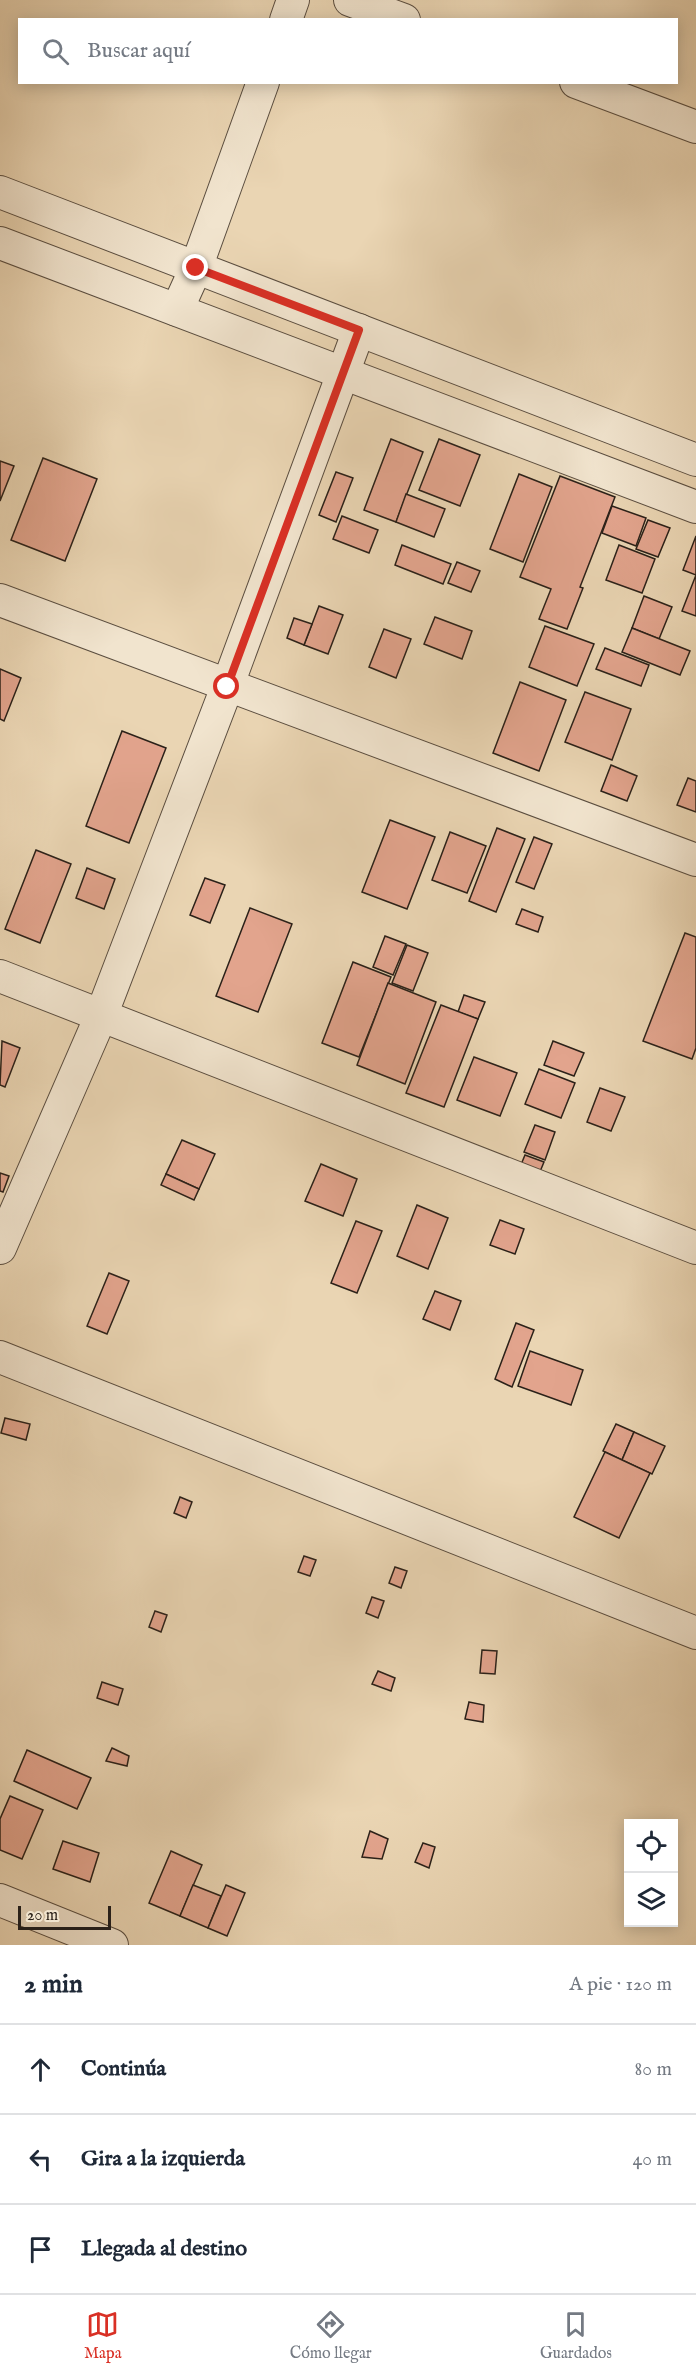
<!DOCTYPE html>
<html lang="es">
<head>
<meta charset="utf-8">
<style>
  :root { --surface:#fff; --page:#f2f2f3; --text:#1f2937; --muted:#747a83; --line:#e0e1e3; --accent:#d93025 }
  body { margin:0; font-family:"IM FELL English",serif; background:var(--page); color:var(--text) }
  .controls { position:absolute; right:18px; bottom:18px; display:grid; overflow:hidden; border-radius:0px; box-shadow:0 3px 15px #0003 }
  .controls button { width:54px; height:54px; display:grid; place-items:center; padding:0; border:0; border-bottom:2px solid var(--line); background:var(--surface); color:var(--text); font:30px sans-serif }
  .scale { position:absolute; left:18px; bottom:15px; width:93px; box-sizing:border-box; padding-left:6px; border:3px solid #2b2119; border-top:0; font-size:16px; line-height:21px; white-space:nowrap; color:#2b2119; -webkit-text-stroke:4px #f1e4ce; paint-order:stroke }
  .stop { position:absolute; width:18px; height:18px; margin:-14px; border:4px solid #d93025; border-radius:50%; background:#fff }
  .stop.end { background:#d93025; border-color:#fff; box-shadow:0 2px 6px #0008 }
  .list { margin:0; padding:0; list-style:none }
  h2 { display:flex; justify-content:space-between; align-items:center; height:78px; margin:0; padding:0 24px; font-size:26px }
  h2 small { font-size:20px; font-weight:400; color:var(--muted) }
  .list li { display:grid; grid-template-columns:39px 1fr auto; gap:18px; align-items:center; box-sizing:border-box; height:90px; padding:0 24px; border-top:2px solid var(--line) }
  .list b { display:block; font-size:22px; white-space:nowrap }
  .list em { font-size:20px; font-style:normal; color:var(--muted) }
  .icon { flex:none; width:33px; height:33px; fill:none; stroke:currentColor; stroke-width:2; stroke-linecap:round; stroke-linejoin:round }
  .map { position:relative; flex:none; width:696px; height:1945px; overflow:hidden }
  .search { position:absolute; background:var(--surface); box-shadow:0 3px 15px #0003; left:18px; right:18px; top:18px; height:66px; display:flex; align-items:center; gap:15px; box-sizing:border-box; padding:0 21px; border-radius:0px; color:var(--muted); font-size:22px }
  .sheet { height:348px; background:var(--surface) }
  nav { display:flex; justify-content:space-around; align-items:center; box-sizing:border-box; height:84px; border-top:2px solid var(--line); background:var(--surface); font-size:16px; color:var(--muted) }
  nav a { display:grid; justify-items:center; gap:3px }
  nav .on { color:var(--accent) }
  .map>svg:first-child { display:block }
  .building { fill:#e2a48d; stroke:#2b2119; stroke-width:1.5 }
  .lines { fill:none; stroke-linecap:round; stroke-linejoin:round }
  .minor-casing { stroke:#5b4e40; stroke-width:34 }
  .minor { stroke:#f1e4ce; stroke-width:32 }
  .route { stroke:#d93025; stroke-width:8 }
</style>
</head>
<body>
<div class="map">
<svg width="696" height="1945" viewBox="0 0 696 1945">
  <rect width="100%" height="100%" fill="#ead5b3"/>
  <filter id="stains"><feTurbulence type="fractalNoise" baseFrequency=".00333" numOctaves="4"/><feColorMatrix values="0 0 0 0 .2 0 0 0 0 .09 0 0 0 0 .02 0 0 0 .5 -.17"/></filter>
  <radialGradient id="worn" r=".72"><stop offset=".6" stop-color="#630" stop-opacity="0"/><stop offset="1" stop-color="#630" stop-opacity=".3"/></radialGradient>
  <!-- building -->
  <g class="building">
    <polygon points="391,439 423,452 396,522 364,510"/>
    <polygon points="439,439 480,455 460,506 419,490"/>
    <polygon points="43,458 97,479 65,561 11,540"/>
    <polygon points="0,461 14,466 0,501"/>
    <polygon points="336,472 353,478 336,522 319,515"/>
    <polygon points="519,474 552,487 523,562 490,549"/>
    <polygon points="560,476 615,497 580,587 583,588 567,629 539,619 551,589 520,577"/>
    <polygon points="406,494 445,509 434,537 396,522"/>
    <polygon points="612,506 646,518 636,546 602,533"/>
    <polygon points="342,516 378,530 369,553 333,539"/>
    <polygon points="648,520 670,528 658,557 636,549"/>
    <polygon points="696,536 696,575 683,570"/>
    <polygon points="402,545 451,564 443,584 395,565"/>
    <polygon points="619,545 655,559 642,593 606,580"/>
    <polygon points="457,562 480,571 471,592 448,583"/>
    <polygon points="696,575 696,616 682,611"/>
    <polygon points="644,596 672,607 659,639 632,628"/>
    <polygon points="319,606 343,615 328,654 304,645"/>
    <polygon points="435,617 472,631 462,659 424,644"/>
    <polygon points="294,618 312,624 304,645 287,638"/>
    <polygon points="545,626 594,644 577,686 529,667"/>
    <polygon points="632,628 690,651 680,675 622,652"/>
    <polygon points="384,629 411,639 396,678 369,667"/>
    <polygon points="605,648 649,665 641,686 596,669"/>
    <polygon points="0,669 21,678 4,721 0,719"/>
    <polygon points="520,682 566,700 539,771 493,753"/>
    <polygon points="585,692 631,709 612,760 565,742"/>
    <polygon points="122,731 166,748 129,843 86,826"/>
    <polygon points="611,765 637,776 627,801 601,791"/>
    <polygon points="688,778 696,781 696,812 677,805"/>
    <polygon points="390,820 435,837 407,909 362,892"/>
    <polygon points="497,828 525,839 496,912 469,901"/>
    <polygon points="450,832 486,846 467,893 432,880"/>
    <polygon points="534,837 552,844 534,889 516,882"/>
    <polygon points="36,850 71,864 40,943 5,929"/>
    <polygon points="87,868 115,879 104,909 76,898"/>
    <polygon points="205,878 225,885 210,923 190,915"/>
    <polygon points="250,908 292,924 258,1012 216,996"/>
    <polygon points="522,909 543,917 538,932 516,924"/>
    <polygon points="685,933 696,937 696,1048 692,1059 643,1041"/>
    <polygon points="385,936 406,944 393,975 373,967"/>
    <polygon points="407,945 428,953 413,991 392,983"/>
    <polygon points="353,962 391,977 359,1057 322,1043"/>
    <polygon points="388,983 436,1002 405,1084 357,1065"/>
    <polygon points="464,995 485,1002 478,1019 458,1012"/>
    <polygon points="441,1005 478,1019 444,1107 406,1093"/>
    <polygon points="2,1041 20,1048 5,1087 0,1085"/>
    <polygon points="553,1041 584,1053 574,1076 544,1065"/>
    <polygon points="474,1057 517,1073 500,1116 457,1100"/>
    <polygon points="539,1069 575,1083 561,1118 525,1104"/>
    <polygon points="600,1088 625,1097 611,1131 587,1122"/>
    <polygon points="535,1125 555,1132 545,1160 524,1152"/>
    <polygon points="182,1140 215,1154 199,1189 166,1174"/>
    <polygon points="525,1155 544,1162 539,1174 520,1167"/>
    <polygon points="321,1164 357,1179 343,1216 305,1201"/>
    <polygon points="0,1173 9,1176 3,1192 0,1191"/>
    <polygon points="166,1174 199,1189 194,1200 161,1185"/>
    <polygon points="417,1205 448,1218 428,1269 397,1256"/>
    <polygon points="500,1220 524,1229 515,1254 490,1245"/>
    <polygon points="356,1221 382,1231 357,1293 331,1283"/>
    <polygon points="109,1273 129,1281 107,1334 87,1326"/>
    <polygon points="435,1291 461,1301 450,1330 423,1319"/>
    <polygon points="516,1323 534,1330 512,1387 495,1379"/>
    <polygon points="530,1351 583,1370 571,1405 518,1386"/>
    <polygon points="5,1418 30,1424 26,1440 1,1433"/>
    <polygon points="616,1424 634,1432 622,1460 603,1451"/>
    <polygon points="634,1432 665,1446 652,1474 622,1460"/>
    <polygon points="605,1452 650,1473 619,1538 574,1517"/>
    <polygon points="180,1497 192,1502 186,1518 174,1513"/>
    <polygon points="304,1556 316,1560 310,1576 298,1572"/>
    <polygon points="395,1567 407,1571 401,1588 389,1583"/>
    <polygon points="372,1597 384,1601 378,1618 366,1613"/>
    <polygon points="155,1611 167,1615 161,1632 149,1627"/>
    <polygon points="482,1650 497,1651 495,1674 480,1673"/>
    <polygon points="378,1671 395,1678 391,1691 372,1684"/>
    <polygon points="102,1682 123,1689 118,1705 97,1698"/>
    <polygon points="469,1702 484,1705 483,1722 465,1719"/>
    <polygon points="112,1748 129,1756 127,1766 106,1761"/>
    <polygon points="27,1750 91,1778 77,1809 14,1781"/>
    <polygon points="10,1796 43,1810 22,1859 0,1850 0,1819"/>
    <polygon points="370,1831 388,1839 382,1859 362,1857"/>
    <polygon points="63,1841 99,1853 90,1882 53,1869"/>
    <polygon points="423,1843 435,1847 429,1868 415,1862"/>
    <polygon points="171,1851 202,1865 180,1916 149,1903"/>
    <polygon points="193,1885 221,1896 208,1928 180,1916"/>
    <polygon points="226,1885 245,1893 227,1936 208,1928"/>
  </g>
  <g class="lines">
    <defs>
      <g id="minor">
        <polyline points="350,0 404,20"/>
        <polyline points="286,20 293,0"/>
        <polyline points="576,82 696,127"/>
        <polyline points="0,192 696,460"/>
        <polyline points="0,243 696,507"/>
        <polyline points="177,310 196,268 263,82"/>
        <polyline points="0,600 696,860"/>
        <polyline points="0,976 696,1248"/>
        <polyline points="0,1248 101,1016 227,687 359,330"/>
        <polyline points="0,1357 696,1633"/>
        <polyline points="0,1900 112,1945"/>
      </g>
    </defs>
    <!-- minor casing -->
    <use href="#minor" class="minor-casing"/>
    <!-- minor -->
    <use href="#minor" class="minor"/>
  </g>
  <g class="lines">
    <!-- route -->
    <polyline class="route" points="196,268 359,330 227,687"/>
  </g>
  <rect width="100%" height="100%" filter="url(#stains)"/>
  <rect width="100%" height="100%" fill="url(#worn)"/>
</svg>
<div class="controls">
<button><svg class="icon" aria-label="locate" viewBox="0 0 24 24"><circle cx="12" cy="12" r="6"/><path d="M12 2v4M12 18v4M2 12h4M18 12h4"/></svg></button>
<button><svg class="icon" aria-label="layers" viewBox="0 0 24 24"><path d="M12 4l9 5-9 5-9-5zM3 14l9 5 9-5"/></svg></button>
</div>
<div class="scale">20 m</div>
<div class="stop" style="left:227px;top:687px"></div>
<div class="stop end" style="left:196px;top:268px"></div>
<div class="search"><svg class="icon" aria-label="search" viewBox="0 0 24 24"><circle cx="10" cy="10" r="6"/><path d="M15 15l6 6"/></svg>Buscar aquí</div>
</div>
<section class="sheet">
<h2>2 min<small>A pie · 120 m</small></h2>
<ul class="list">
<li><svg class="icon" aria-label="ahead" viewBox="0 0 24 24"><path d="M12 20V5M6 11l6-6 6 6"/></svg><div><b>Continúa</b></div><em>80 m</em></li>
<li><svg class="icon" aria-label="left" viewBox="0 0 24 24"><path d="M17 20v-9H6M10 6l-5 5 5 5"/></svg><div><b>Gira a la izquierda</b></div><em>40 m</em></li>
<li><svg class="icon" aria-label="arrive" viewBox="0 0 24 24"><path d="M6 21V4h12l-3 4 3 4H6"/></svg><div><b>Llegada al destino</b></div></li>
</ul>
</section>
<nav>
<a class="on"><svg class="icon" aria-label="map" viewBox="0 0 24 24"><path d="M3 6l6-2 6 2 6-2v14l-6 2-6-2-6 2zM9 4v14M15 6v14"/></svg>Mapa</a>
<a><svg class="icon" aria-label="directions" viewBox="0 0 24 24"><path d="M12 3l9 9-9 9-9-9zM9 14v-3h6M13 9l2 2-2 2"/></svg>Cómo llegar</a>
<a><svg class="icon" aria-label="saved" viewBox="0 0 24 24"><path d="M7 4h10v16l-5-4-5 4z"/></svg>Guardados</a>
</nav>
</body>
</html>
